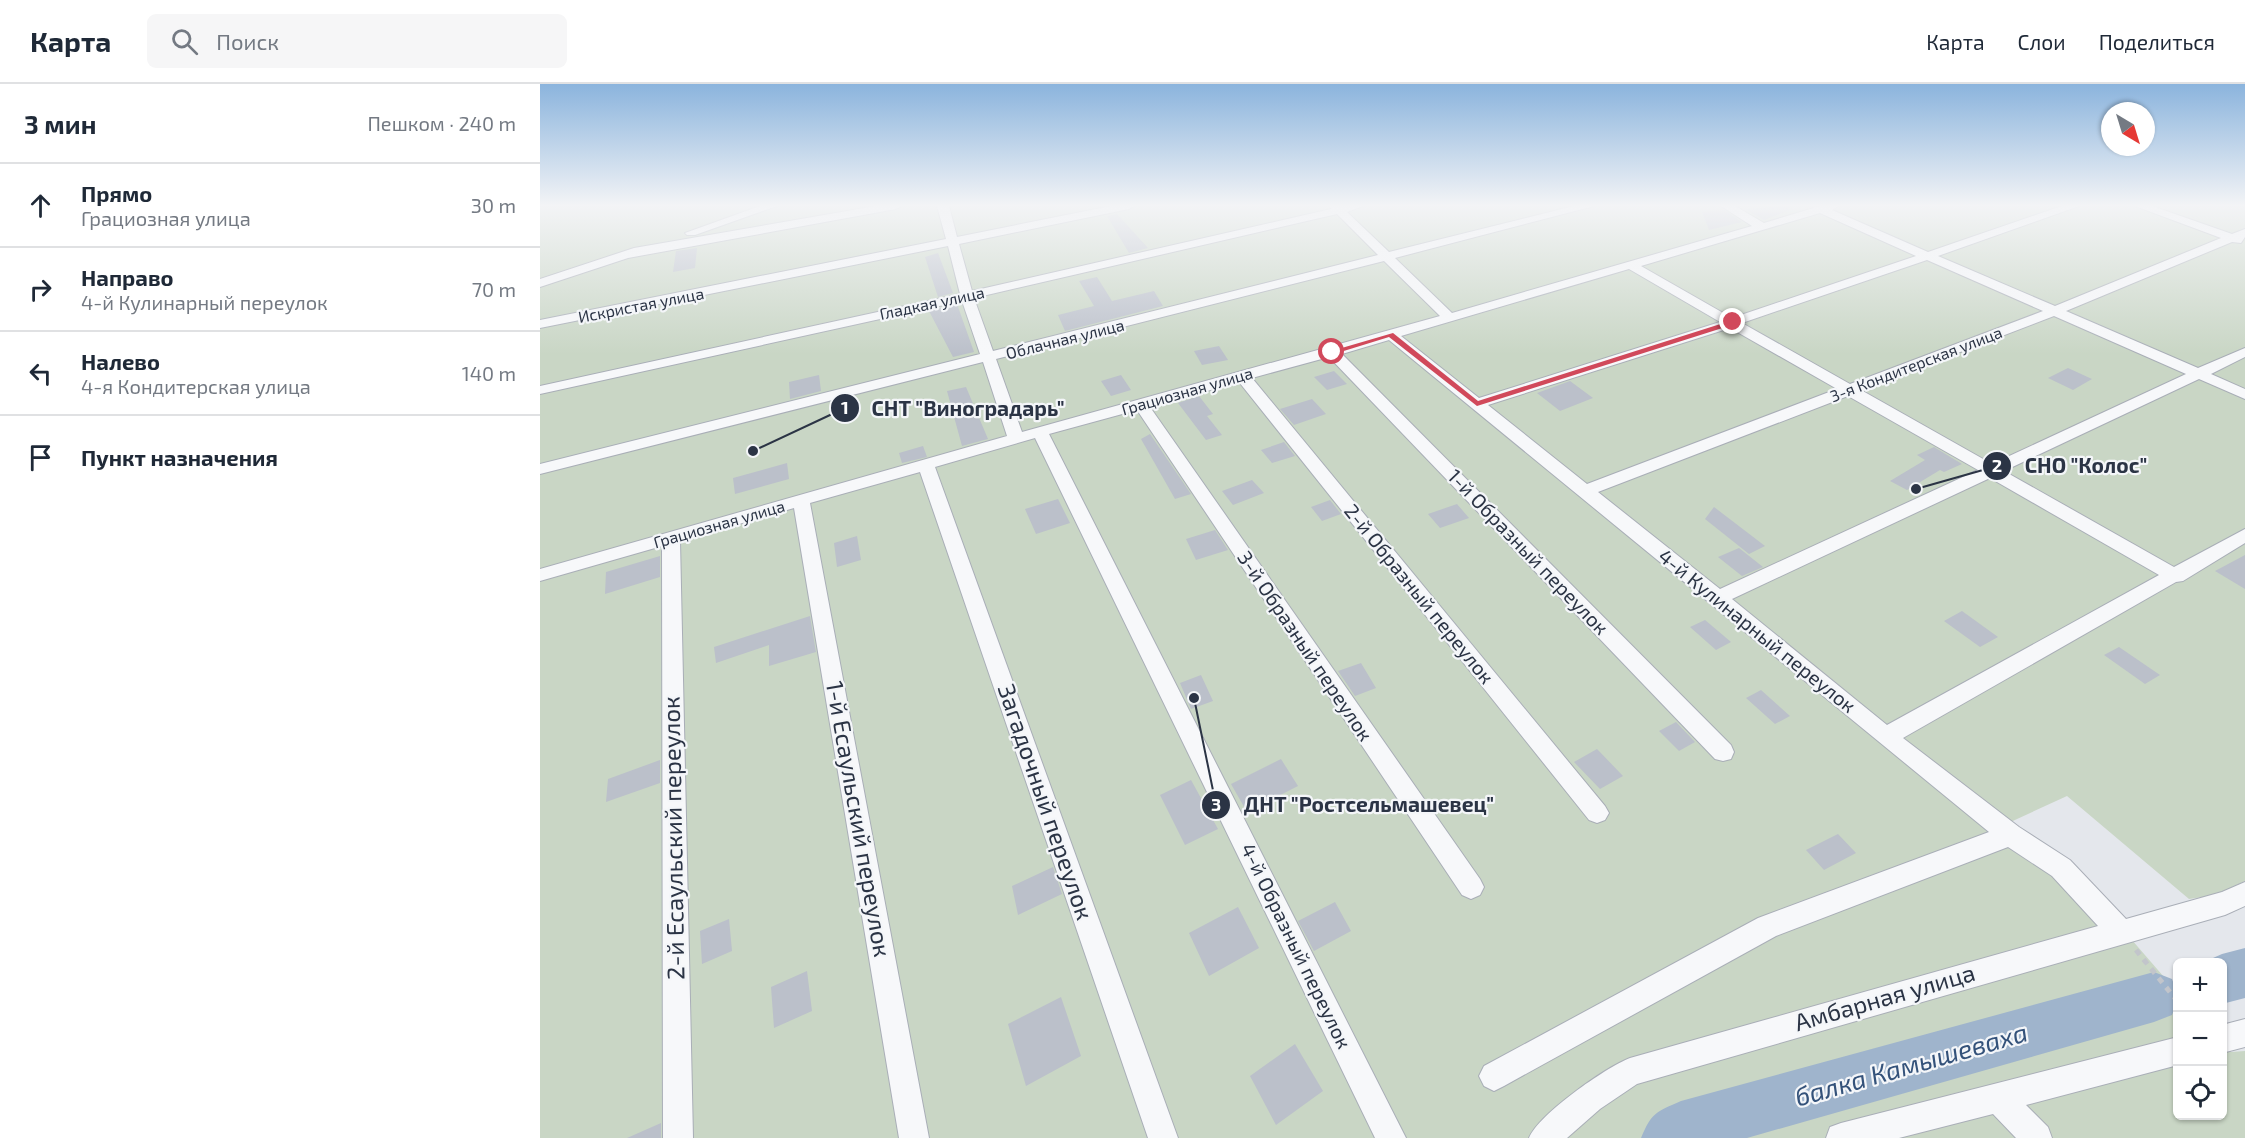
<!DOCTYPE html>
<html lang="ru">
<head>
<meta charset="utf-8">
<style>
  :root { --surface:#fff; --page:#f6f6f7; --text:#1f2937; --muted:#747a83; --line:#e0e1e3 }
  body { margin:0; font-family:"Exo 2",sans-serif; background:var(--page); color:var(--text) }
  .controls { position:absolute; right:18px; bottom:18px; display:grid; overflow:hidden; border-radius:9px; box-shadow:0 2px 4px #0004 }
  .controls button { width:54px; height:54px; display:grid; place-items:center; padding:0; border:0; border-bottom:2px solid var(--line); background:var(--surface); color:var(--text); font:30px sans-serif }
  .compass { position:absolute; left:1561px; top:18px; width:54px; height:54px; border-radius:50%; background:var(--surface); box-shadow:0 2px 4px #0004; rotate:142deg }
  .stop { position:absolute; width:18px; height:18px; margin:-14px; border:4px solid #d1495b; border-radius:50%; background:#fff }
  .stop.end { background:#d1495b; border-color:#fff; box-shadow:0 2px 6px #0008 }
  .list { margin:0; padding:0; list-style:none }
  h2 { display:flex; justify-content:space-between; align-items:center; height:78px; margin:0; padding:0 24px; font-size:26px }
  h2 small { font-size:20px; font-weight:400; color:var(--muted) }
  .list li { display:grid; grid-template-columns:39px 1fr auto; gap:18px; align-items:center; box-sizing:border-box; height:84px; padding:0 24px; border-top:2px solid var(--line) }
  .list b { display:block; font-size:22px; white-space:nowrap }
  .list p { margin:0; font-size:20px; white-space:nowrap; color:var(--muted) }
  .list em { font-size:20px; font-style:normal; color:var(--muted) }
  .icon { flex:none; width:33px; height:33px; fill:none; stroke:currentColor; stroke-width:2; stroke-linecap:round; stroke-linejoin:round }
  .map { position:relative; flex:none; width:1705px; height:1054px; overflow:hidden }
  header { display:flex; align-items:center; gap:36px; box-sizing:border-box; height:84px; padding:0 30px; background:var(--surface); border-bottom:2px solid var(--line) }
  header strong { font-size:28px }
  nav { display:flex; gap:33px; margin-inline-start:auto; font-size:21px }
  .search { width:420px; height:54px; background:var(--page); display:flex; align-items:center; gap:15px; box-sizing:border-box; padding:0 21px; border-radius:9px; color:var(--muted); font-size:22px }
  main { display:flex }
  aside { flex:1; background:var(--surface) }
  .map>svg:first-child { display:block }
  .green { fill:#c9d6c5 }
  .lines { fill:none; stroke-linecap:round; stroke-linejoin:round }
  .river { fill:#9fb4cc; fill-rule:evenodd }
  .building { fill:#bbc0ca }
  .minor-casing { stroke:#a9aeb7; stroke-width:2 }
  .path { stroke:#c2c5cb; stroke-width:5; stroke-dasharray:6 6; stroke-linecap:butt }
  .minor { fill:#f7f8fa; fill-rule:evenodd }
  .route { fill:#d1495b }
  .labels { text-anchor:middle; stroke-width:4.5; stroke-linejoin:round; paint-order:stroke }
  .far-street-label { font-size:16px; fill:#2b3445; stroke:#f4f6f9 }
  .street-label { font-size:20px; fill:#2b3445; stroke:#f4f6f9 }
  .near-street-label { font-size:24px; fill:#2b3445; stroke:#f4f6f9 }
  .near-water-label { font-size:26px; font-style:italic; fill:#34527a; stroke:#f4f6f9 }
  .leader { fill:none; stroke:#2b3445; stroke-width:2 }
  .callout-dot { fill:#2b3445; stroke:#f4f6f9; stroke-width:2 }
  .mark-label { font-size:18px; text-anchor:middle; font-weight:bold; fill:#fff }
  .callout-label { font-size:21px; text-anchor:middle; font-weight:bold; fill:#2b3445; stroke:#f4f6f9; stroke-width:4.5; stroke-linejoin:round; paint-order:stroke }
</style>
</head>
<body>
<header>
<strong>Карта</strong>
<div class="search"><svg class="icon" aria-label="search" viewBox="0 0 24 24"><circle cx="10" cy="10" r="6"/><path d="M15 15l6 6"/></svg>Поиск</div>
<nav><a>Карта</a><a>Слои</a><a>Поделиться</a></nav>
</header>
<main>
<aside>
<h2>3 мин<small>Пешком · 240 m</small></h2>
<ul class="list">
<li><svg class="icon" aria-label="ahead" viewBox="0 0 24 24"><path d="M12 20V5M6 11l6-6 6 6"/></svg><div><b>Прямо</b><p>Грациозная улица</p></div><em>30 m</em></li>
<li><svg class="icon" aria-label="right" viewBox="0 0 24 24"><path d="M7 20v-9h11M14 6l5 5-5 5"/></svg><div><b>Направо</b><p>4-й Кулинарный переулок</p></div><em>70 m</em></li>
<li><svg class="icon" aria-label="left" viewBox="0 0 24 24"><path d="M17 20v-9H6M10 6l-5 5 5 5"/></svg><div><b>Налево</b><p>4-я Кондитерская улица</p></div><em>140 m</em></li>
<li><svg class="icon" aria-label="arrive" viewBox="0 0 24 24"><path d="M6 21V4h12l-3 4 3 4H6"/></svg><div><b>Пункт назначения</b></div></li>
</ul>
</aside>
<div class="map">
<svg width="1705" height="1054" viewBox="0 0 1705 1054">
  <rect width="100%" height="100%" fill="#e4e7ec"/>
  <!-- green -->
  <polygon class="green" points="0,122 1705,122 1705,797 1676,811 1649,815 1527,712 1464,741 1559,818 1637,908 1638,1032 1682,1032 1683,959 1691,968 1705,967 1705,1054 0,1054"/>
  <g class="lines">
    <!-- river -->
    <g class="river">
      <polygon points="1705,864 1705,914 1682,920 1682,878 1664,878 1682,870"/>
      <path d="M1614 888 1632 895C1638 910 1638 916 1632 931L1614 938 1207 1054H1101C1112 1028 1116 1028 1141 1017Z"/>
    </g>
  </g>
  <!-- building -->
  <g class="building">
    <polygon points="1249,122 1250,126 1224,136 1205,125"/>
    <polygon points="1184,126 1202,138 1169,146 1162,128"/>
    <polygon points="577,130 608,164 589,169 567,132"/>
    <polygon points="157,164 155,184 133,188 136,167"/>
    <polygon points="398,169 413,209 398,213 385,173"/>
    <polygon points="557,193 572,217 614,207 623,222 525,247 518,231 554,222 539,197"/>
    <polygon points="417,220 434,268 413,273 389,227"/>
    <polygon points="679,262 688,276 662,281 654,267"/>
    <polygon points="1528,284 1552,295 1533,306 1508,294"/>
    <polygon points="794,287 807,300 787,306 774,293"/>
    <polygon points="279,291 281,307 250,315 249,298"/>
    <polygon points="581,291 591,306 571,312 561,297"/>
    <polygon points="1030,297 1053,314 1020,327 997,309"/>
    <polygon points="426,303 448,355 422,362 407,307"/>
    <polygon points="659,312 673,330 667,332 682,351 666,356 638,319"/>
    <polygon points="772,315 786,330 754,341 740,325"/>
    <polygon points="610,350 651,410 635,415 601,355"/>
    <polygon points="744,358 755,372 732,379 721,366"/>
    <polygon points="383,362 387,373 362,379 359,369"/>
    <polygon points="1394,363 1422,380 1404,388 1400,386 1367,406 1350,397 1385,376 1377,371"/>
    <polygon points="247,379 249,395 195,410 193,394"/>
    <polygon points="712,396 724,409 693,421 682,407"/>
    <polygon points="518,415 530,439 496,450 485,425"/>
    <polygon points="790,416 801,430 782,437 771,423"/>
    <polygon points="917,420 929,434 900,444 888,430"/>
    <polygon points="1174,423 1225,462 1209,470 1165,435"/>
    <polygon points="675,446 688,466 656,476 646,455"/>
    <polygon points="317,452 321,476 297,483 294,459"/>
    <polygon points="1199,464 1223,483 1202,492 1178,473"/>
    <polygon points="1705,471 1705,505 1675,487"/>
    <polygon points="120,472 120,493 65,510 66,488"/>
    <polygon points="1422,527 1458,553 1440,563 1404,537"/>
    <polygon points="270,532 276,568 229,582 229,561 176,579 174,563"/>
    <polygon points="1165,536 1191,558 1176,566 1150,543"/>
    <polygon points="1579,563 1620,591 1605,600 1564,571"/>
    <polygon points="821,579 836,604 815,612 798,587"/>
    <polygon points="661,591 673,617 651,625 640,599"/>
    <polygon points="1221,606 1250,632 1235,640 1206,614"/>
    <polygon points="1136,638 1155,658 1139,667 1119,647"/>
    <polygon points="1057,665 1083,692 1060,705 1034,678"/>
    <polygon points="741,675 758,702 707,728 691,700"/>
    <polygon points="120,676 120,699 66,718 68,695"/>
    <polygon points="651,696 678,745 645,761 620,711"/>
    <polygon points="1298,750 1316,769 1284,786 1266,766"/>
    <polygon points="513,783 522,810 478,831 472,802"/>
    <polygon points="795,818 811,847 774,867 758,837"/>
    <polygon points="698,823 719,864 669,892 649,849"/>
    <polygon points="189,835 192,867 162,880 160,847"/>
    <polygon points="267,887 272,927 234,944 231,903"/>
    <polygon points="521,913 541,972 486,1002 468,940"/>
    <polygon points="755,960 783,1007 736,1041 710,992"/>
    <polygon points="121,1039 121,1054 87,1054"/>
  </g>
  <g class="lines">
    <defs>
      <g id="minor">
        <polygon points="220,122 237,122 155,151 147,151 145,149"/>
        <polygon points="336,122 361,122 356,125 88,174 0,203 0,195 94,164"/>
        <path d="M397 122H409L417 153 571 122H594L589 125 419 160 432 207 791 125 790 122H823L807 128 849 168 1034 122H1054L855 174 912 229 1212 142 1181 122H1195L1224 139 1280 122H1298L1292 126 1388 168 1522 122H1539L1398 172 1515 222 1681 154 1595 122H1612L1692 150 1705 145V153L1701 159 1692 158 1526 227 1658 284 1705 264V273L1671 290 1705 305V315L1659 295 1464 387 1634 483 1705 445V459L1643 497 1636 498 1363 654 1479 743 1530 776 1586 835 1682 808 1705 798V822L1685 831 1097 1000 1060 1025 1027 1054H989C999 1030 1065 984 1090 974L1558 842 1512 792 1468 763 1236 852 964 1002 954 1007 944 1002 939 992 944 982 1218 834 1449 748 849 256 802 270 1191 661 1194 668 1191 675 1183 677 1175 675 789 273 712 294 1065 722 1069 729 1065 736 1057 739 1049 736 699 298 610 323 940 795 944 803 940 811 931 815 922 811 597 326 509 350 866 1054H835L495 354 395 383 638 1054H608L380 388 270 419 389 1054H359L254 424 140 457 153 1054H123L122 462 0 497V485L467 352 443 278 0 390V380L440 270 422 217 0 310V302L420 210 408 162 0 244V236L406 155ZM1280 129 1376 172 1192 234 1101 182ZM797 130 838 171 453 267 434 214ZM1387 176 1503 227 1310 300 1202 239ZM844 177 900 232 482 348 456 275ZM1089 185 1180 238 939 314 861 252ZM1514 232 1646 290 1452 380 1321 306ZM1190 244 1297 305 1047 400 948 321ZM1308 312 1438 386 1180 505 1058 408ZM1450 394 1619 491 1347 641 1192 515Z"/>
        <polygon points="1705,935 1705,963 1682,969 1682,941"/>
        <polygon points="1638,953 1638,981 1486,1021 1508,1043 1512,1054 1476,1054 1453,1030 1359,1054 1286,1054 1290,1043 1301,1039"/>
      </g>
    </defs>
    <!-- minor casing -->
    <use href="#minor" class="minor-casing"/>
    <!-- path -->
    <polyline class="path" points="1596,866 1638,918"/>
    <!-- minor -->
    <use href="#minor" class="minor"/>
  </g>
  <!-- sky -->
  <linearGradient id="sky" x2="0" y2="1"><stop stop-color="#8bb4dd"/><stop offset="0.45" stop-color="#f3f4f6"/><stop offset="1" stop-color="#f3f4f6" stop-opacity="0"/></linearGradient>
  <rect width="1705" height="270" fill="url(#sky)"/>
  <!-- route -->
  <polygon class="route" points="1193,236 1195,240 937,322 849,253 794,270 788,268 853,249 938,317"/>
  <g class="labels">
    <!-- far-street labels -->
    <g class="far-street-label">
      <text transform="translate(392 219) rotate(-12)" y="6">Гладкая улица</text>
      <text transform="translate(101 221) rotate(-11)" y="6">Искристая улица</text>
      <text transform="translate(525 255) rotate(-14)" y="6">Облачная улица</text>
      <text transform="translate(1376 280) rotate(-21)" y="6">3-я Кондитерская улица</text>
      <text transform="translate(647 307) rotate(-16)" y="6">Грациозная улица</text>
      <text transform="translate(179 440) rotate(-16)" y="6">Грациозная улица</text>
    </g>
    <!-- street labels -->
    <g class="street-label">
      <text transform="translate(988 468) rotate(46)" y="7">1-й Образный переулок</text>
      <text transform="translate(879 510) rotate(51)" y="7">2-й Образный переулок</text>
      <text transform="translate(1217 547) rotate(39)" y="7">4-й Кулинарный переулок</text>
      <text transform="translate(765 562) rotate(56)" y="7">3-й Образный переулок</text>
      <text transform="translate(756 862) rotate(64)" y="7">4-й Образный переулок</text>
    </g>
    <!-- near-street labels -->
    <g class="near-street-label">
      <text transform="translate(505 718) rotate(71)" y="8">Загадочный переулок</text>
      <text transform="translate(318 735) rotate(80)" y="8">1-й Есаульский переулок</text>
      <text transform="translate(134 754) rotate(-91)" y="8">2-й Есаульский переулок</text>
      <text transform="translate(1345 914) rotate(-16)" y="8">Амбарная улица</text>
    </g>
    <!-- near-water labels -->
    <g class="near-water-label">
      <text transform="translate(1371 981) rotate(-16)" y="9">балка Камышеваха</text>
    </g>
  </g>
  <!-- callouts -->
  <path class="leader" d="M213 367L305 324M1376 405L1457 382M654 614L676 721"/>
  <g class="callout-dot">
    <circle cx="213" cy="367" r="6"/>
    <circle cx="1376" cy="405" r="6"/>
    <circle cx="654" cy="614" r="6"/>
    <circle cx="305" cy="324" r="15"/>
    <circle cx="1457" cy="382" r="15"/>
    <circle cx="676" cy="721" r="15"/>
  </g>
  <g class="mark-label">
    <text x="305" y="330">1</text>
    <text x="1457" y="388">2</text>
    <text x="676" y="727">3</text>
  </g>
  <g class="callout-label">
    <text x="428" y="332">СНТ "Виноградарь"</text>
    <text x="1546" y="389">СНО "Колос"</text>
    <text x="829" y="728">ДНТ "Ростсельмашевец"</text>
  </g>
</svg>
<div class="controls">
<button>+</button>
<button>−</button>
<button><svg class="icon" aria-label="locate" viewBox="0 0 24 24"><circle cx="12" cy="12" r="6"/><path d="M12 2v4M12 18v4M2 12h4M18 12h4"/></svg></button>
</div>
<svg class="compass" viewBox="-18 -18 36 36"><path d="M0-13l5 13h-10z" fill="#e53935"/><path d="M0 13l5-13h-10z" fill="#747a83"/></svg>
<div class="stop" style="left:792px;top:268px"></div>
<div class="stop end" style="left:1193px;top:238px"></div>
</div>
</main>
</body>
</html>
